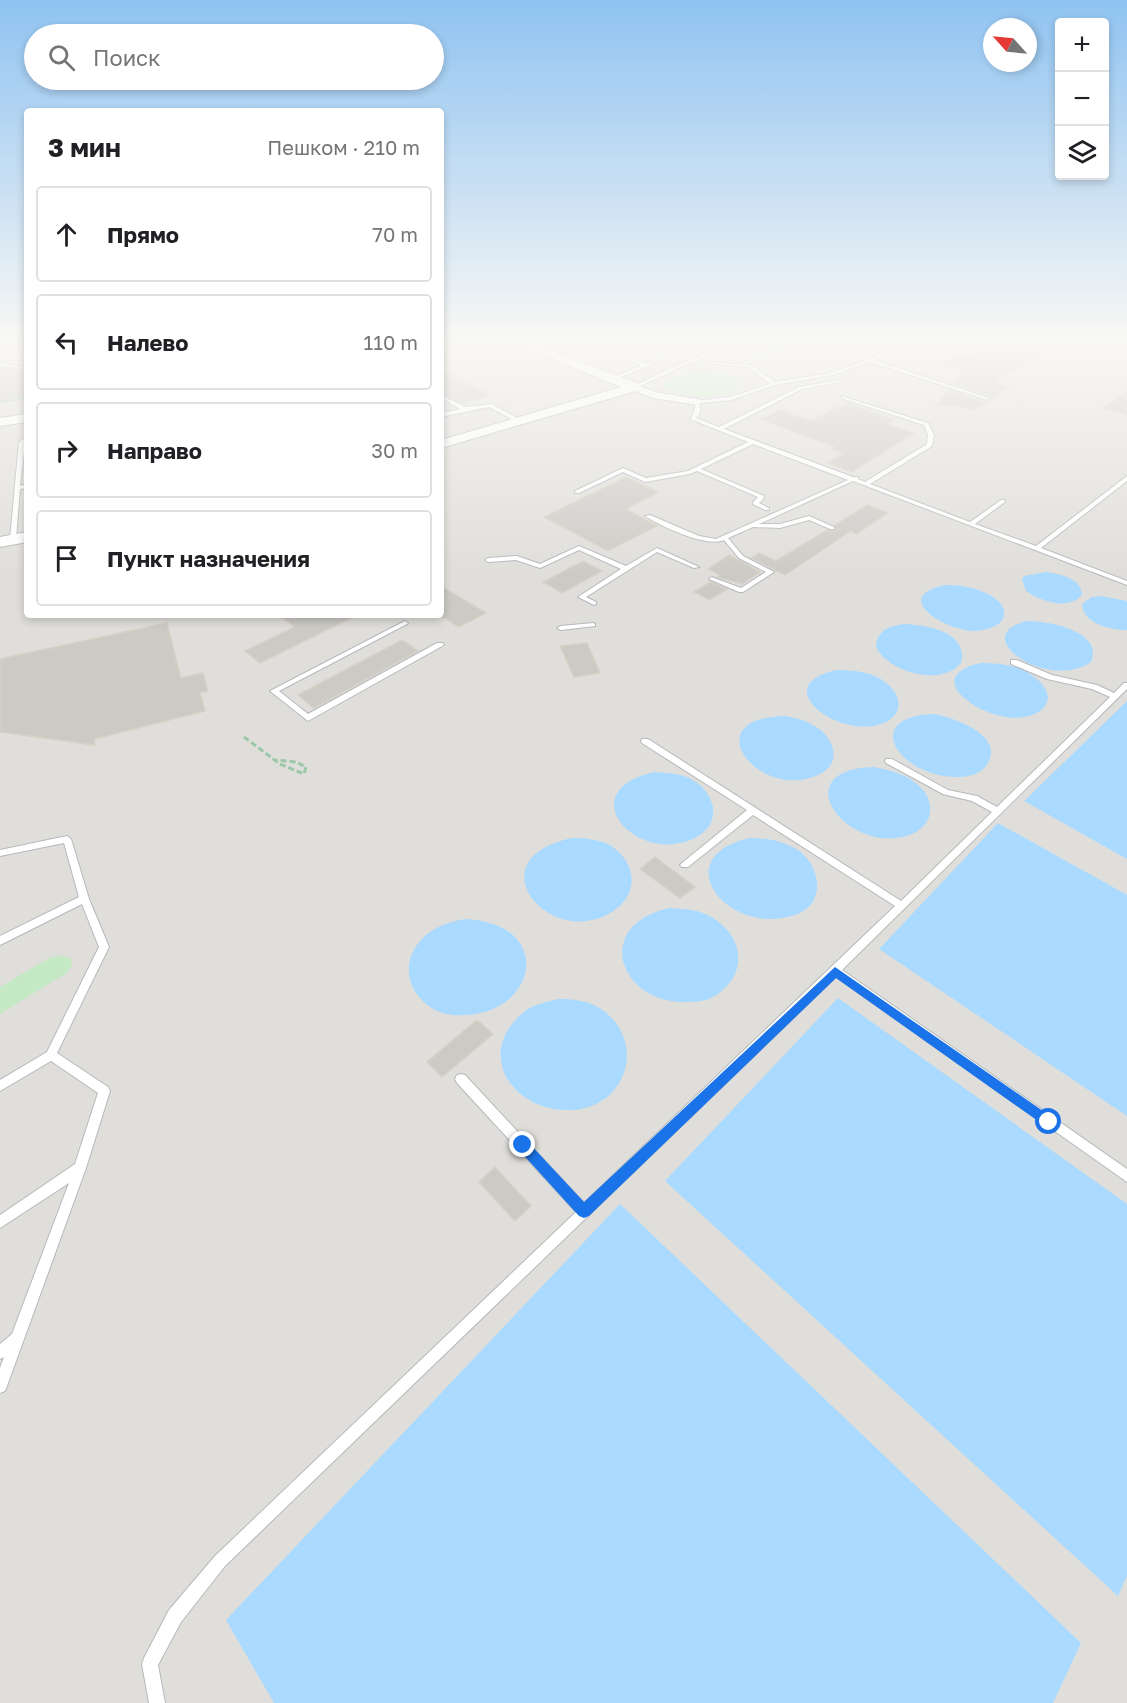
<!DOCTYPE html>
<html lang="ru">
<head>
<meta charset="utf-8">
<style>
  :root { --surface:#fff; --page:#f6f6f6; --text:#202124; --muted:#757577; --line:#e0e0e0 }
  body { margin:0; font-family:"Golos Text",sans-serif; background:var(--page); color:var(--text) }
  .controls { position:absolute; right:18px; top:18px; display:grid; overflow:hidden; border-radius:6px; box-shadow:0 3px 9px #0003 }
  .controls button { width:54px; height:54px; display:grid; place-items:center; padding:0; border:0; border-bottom:2px solid var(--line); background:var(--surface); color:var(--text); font:30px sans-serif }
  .compass { position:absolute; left:983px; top:18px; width:54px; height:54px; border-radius:50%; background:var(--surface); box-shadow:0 3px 9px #0003; rotate:297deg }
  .stop { position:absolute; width:18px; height:18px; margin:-14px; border:4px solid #1a73e8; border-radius:50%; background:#fff }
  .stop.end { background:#1a73e8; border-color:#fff; box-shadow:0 2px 6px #0008 }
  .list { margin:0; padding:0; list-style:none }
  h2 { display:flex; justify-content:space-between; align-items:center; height:78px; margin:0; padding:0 24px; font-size:26px }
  h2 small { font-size:20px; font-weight:400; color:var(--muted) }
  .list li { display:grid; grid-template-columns:39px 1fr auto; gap:18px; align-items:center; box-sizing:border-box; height:96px; margin:0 12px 12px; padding:0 12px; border:2px solid var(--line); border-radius:6px }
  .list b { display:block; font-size:22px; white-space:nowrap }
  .list em { font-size:20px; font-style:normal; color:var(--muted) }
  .icon { flex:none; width:33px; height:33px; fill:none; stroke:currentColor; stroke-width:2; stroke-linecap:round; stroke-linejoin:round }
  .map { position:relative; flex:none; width:1127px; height:1703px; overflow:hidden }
  .search { position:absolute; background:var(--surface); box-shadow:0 3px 9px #0003; left:24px; top:24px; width:420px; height:66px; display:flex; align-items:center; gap:15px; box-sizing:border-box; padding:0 21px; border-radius:33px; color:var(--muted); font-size:22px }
  .panel { position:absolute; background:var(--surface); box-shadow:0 3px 9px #0003; left:24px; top:108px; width:420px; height:510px; border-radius:6px }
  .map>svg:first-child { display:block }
  .industrial { fill:#e0deda }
  .green { fill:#c5e8c5 }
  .water { fill:#aadaff }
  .building { fill:#cccac5; stroke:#d6d1c6; stroke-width:1.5 }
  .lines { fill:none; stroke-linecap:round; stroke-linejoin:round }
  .service-casing { stroke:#b5b8bc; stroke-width:2 }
  .minor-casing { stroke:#b5b8bc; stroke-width:2 }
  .tertiary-casing { stroke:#b5b8bc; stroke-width:2 }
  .path-far1 { stroke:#9cc7a9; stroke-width:1.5; stroke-dasharray:4 1.5; stroke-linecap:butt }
  .path { stroke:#9cc7a9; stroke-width:3; stroke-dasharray:6 3; stroke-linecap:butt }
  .service { fill:#fff; fill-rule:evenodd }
  .minor { fill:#fff; fill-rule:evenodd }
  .tertiary { fill:#fff; fill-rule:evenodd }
  .route { fill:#1a73e8 }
</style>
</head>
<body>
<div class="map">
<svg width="1127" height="1703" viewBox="0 0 1127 1703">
  <rect width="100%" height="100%" fill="#f1efe8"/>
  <!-- industrial -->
  <polygon class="industrial" points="0,337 27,337 27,615 441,615 441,337 1127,337 1127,1703 0,1703"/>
  <!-- green -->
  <g class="green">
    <path d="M695 370 725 373 736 379 738 385 732 393C709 397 686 397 664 388L666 382Z"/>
    <polygon points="61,955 71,958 72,966 65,974 0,1014 0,987 49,958"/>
  </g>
  <!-- water -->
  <g class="water">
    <path d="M1046 572C1060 574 1081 578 1082 595 1068 611 1040 601 1026 591L1022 580 1024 576Z"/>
    <path d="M945 585C957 585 969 586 981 591 1014 603 1012 629 975 631 946 631 889 597 945 585Z"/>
    <path d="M1101 596 1127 601V630C1111 630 1083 624 1082 604L1092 597Z"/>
    <path d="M1027 621C1048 621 1104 631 1091 662 1049 692 965 636 1027 621Z"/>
    <path d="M904 624C923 625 958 629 962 653 963 659 962 663 958 666 938 686 887 671 876 647 877 630 888 627 904 624Z"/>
    <path d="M980 663C998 663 1018 665 1033 676 1061 696 1046 717 1016 718 982 719 919 678 980 663Z"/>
    <path d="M836 670C850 670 864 671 877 677 905 691 908 720 873 726 831 733 770 685 836 670Z"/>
    <polygon points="1127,701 1127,859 1024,801"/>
    <path d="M935 714C954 718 1004 735 988 763 983 772 971 777 961 777 901 780 857 716 935 714Z"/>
    <path d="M785 716C794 718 803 719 811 724 833 734 845 763 818 775 759 802 693 718 785 716Z"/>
    <path d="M874 767C890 770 905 774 917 784 940 803 932 831 903 837 842 850 786 769 874 767Z"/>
    <path d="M655 772C666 773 677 773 687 777 715 789 726 824 693 839 635 865 570 790 655 772Z"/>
    <polygon points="998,823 1127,895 1127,1116 879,949"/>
    <path d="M572 838C584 838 597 839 608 844 635 859 641 891 615 910 552 954 471 859 572 838Z"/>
    <path d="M750 838C767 838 783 841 798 850 822 867 826 905 795 915 728 938 664 857 750 838Z"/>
    <path d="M669 908C682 909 694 909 705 914 740 929 752 969 719 993 711 1000 700 1002 689 1002 621 1006 590 926 669 908Z"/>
    <path d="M465 919C554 923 539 1012 465 1015 453 1016 440 1014 430 1007 399 985 403 947 435 929 445 923 455 921 465 919Z"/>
    <polygon points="838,998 1127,1204 1127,1576 1118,1596 665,1181"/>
    <path d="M558 999C571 999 585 1000 598 1007 627 1024 637 1061 615 1089 605 1102 587 1110 571 1110 513 1113 473 1053 524 1012 534 1004 546 1002 558 999Z"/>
    <polygon points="620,1204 1081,1643 1053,1703 274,1703 226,1620"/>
  </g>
  <!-- building -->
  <g class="building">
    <polygon points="1012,337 1086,337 1061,352 1052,349 994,382 1010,387 990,400 989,396 953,384 964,370 942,363 959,354 972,358"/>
    <polygon points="0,367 27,372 27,396 0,401"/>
    <polygon points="441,370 489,395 464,404 441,393"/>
    <polygon points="949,390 987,402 973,411 952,405 936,406"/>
    <polygon points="1127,391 1127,415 1103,408"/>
    <polygon points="847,403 894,420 887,424 914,433 852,472 828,463 844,453 832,449 835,447 761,419 780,410 811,421"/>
    <polygon points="626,477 659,492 626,509 657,526 608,551 544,517"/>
    <polygon points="867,505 888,513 856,534 851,531 785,575 751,558 759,553 776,561 827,530 836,531 835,525"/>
    <polygon points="729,555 737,559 760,572 742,584 717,577 720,575 708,569"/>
    <polygon points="583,561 602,571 562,593 543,582"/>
    <polygon points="710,582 727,589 710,600 694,592"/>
    <polygon points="441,586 486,613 459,627 441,616"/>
    <polygon points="279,615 357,615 260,663 245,651 295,627"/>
    <polygon points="167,623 181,678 203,673 208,691 200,693 205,711 94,739 95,745 0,732 0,659"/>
    <polygon points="402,640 418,651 314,708 298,695"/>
    <polygon points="587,643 600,673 574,677 560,646"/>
    <polygon points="655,857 695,887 680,898 640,869"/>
    <polygon points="477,1020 493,1034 442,1077 427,1062"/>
    <polygon points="495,1167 531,1206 515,1221 479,1182"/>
  </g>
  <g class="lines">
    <defs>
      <g id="service">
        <polygon points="568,337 575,337 646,364 709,337 715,337 614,380 612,379 612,378 642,365"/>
        <path d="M755 337H762L696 361 751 365 775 382 831 373 930 337H937L874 360 988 398V400L870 362 832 375 775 385 731 400 700 403V413L696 418 719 427 799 387 839 380V382L802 389 724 429 853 477H858V479L865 482 927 444 928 435 924 425 841 398V396L928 423 934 435 932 446 870 484 970 522 1001 500H1005V502L975 524 1036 546 1127 476V481L1041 548 1127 581V585L853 481 759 524H780L809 516 834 527V529H830L809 520 780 528 753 527 728 538 743 556 774 572 743 592H739L709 579 712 577 714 578 741 588 766 572 739 558 724 540C707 548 660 526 645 516L650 515 699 536 716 539 848 480 753 444 701 469 764 496V498L759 503 769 508V510H765L753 504V502L758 497 697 471 690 474 645 482 623 472 579 493H575V491L623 468 646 478 688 471 748 442 690 419 694 413 696 401 730 397 770 384 748 367 692 362 636 388 632 387 686 361Z"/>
        <polygon points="1124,337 1127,337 1127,339"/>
        <polygon points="983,347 987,348 969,356 965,355"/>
        <polygon points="0,363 27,368 27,370 0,365"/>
        <polygon points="441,395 466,407 492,404 524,422 519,423 489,407 441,417 441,413 460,409 441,398"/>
        <polygon points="27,436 27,441 25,443 20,486 27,484 27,488 20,489 16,539 13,541 10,539 19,442"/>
        <polygon points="579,546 626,566 657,548 699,567 694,568 657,552 586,597 596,602 596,604 594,605 578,597 621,569 579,550 540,568 516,560 488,562 485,560 488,558 517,556 540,564"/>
        <polygon points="405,621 408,623 407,624 279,691 308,714 437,643 443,643 444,645 308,721 270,691"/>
        <polygon points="593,623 595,624 595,626 561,630 557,628 561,626"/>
        <polygon points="1011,660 1017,660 1052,675 1097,685 1114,693 1124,683 1127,683 1127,689 842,970 1127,1169 1127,1182 836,977 225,1566 181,1622 158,1665 165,1703 149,1703 142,1664 144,1658 169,1610 215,1556 576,1212 457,1083 455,1079 457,1075 461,1074 465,1075 584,1203 895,906 753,815 688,867 682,867 680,865 682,863 747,810 642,743 641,741 642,739 648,739 901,901 992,812 972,801 943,794 886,763 885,761 886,759 892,759 948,790 977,796 997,807 1110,697 1092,689 1047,679 1011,664"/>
        <polygon points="67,836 71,839 89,899 109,947 57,1053 108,1087 110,1091 86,1168 7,1386 5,1391 0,1393 0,1368 4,1357 0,1359 0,1344 12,1334 69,1183 0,1228 0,1215 75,1164 98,1093 51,1061 0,1091 0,1080 47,1052 99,947 82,904 0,945 0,936 79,897 64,843 0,856 0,850"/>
      </g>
      <polygon id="minor" points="634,384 655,392 698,399 703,402 698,405 653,398 630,389 629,387"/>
      <g id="tertiary">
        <polygon points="499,337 516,337 639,384 641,387 639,390 441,448 441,440 621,387"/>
        <polygon points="27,414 27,422 0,426 0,418"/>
        <polygon points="27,532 27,542 0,547 0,537"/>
      </g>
    </defs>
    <!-- service casing -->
    <use href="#service" class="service-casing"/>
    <!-- minor casing -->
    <use href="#minor" class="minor-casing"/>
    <!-- tertiary casing -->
    <use href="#tertiary" class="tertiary-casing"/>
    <!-- path-far1 -->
    <g class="path-far1">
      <polyline points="775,337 794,340"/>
      <polyline points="755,359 766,351 805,337"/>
      <polyline points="0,402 27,398"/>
    </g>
    <!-- path -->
    <polyline class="path" points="244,737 280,764 304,774 306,767 296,762 276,760"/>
    <!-- service -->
    <use href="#service" class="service"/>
    <!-- minor -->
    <use href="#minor" class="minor"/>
    <!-- tertiary -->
    <use href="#tertiary" class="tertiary"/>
  </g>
  <!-- sky -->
  <linearGradient id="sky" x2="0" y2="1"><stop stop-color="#8fc3f1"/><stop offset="0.59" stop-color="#f9f8f5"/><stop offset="1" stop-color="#f9f8f5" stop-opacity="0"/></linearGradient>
  <rect width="1127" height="576" fill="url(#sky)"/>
  <!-- route -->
  <polygon class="route" points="835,967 1053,1118 1055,1122 1053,1126 1045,1126 836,978 589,1216 584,1218 579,1216 518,1149 516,1145 518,1141 527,1141 584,1202"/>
</svg>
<div class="controls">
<button>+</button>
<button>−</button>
<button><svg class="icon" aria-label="layers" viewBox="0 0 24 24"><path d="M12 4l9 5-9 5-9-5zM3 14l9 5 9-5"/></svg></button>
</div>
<svg class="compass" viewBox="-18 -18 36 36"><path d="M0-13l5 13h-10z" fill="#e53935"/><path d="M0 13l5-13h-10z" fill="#757577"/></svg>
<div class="stop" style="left:1049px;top:1122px"></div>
<div class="stop end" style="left:523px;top:1145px"></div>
<div class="search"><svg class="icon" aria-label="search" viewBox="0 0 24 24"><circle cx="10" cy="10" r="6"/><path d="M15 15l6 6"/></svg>Поиск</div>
<section class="panel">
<h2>3 мин<small>Пешком · 210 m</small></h2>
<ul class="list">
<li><svg class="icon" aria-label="ahead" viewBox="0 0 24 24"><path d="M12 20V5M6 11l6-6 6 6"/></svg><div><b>Прямо</b></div><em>70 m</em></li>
<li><svg class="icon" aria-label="left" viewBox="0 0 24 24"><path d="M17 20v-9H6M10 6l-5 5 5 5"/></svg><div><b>Налево</b></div><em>110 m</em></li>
<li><svg class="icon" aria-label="right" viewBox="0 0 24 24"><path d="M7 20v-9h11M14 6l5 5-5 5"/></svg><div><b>Направо</b></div><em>30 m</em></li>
<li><svg class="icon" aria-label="arrive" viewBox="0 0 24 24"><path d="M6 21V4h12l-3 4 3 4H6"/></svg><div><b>Пункт назначения</b></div></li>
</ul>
</section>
</div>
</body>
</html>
